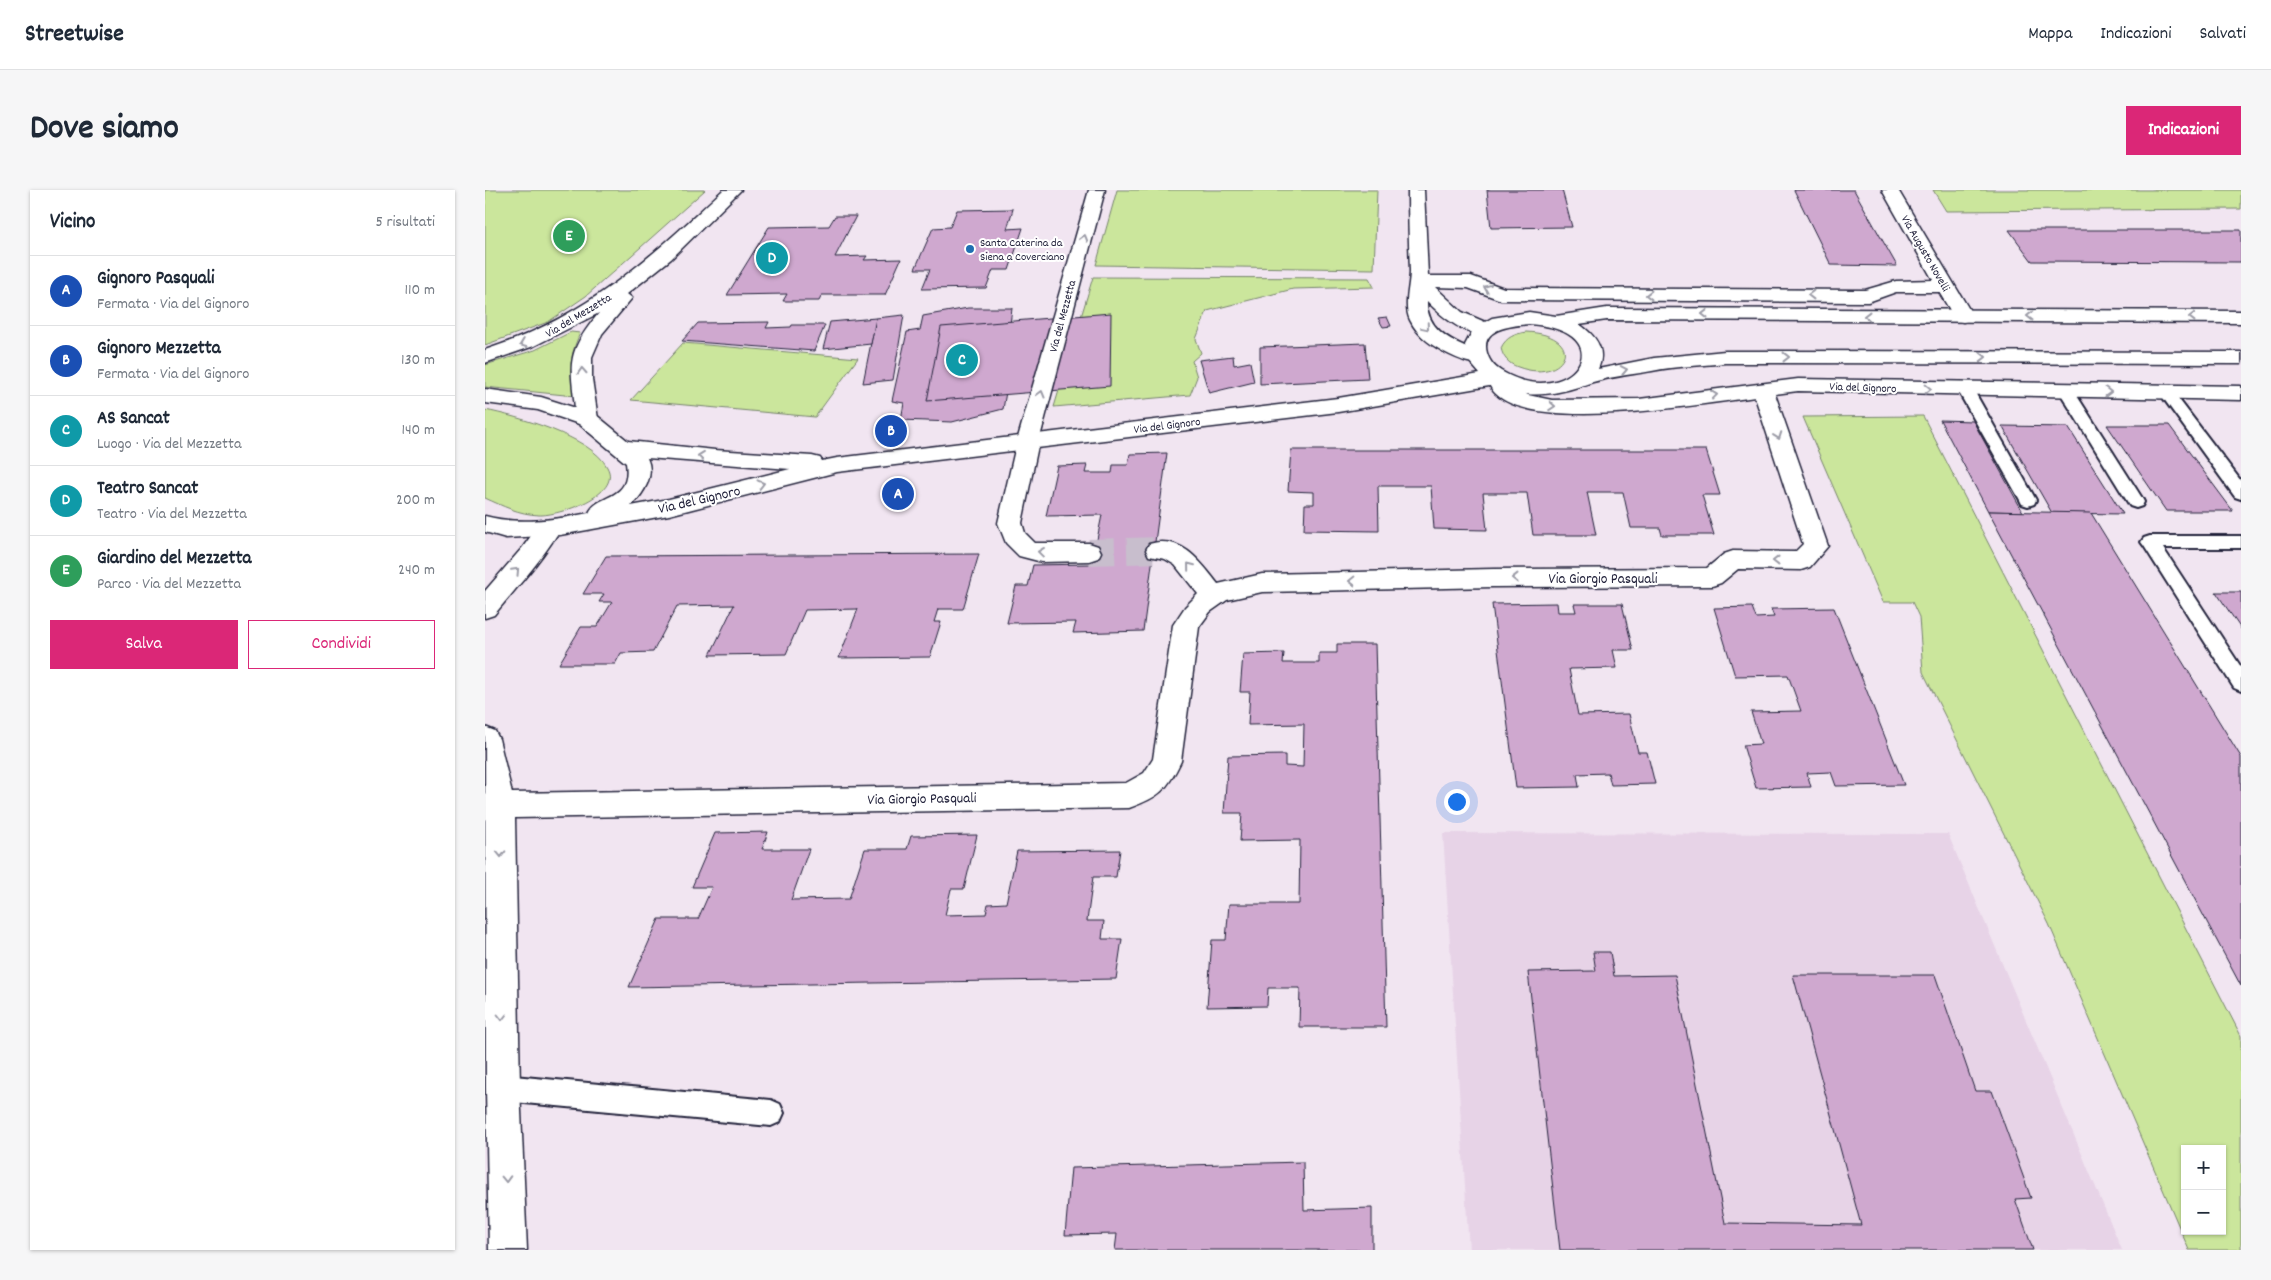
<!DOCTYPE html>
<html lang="it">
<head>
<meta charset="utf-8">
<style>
  :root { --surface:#fff; --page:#f6f6f7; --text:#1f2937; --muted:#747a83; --line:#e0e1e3; --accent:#db2777 }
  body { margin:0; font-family:Dekko,sans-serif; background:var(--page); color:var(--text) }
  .controls { position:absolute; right:15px; bottom:15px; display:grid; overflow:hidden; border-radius:0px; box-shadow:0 1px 4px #0004 }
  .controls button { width:45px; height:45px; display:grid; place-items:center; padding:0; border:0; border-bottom:1px solid var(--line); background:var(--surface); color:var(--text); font:25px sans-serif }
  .you { position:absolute; left:971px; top:611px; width:18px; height:18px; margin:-12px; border:4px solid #fff; border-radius:50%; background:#1a73e8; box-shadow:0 0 0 8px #1a73e833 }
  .badge { display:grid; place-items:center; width:32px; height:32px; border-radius:50%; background:var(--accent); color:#fff; font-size:16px; font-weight:700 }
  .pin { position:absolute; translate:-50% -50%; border:2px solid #fff; box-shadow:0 1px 5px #0006 }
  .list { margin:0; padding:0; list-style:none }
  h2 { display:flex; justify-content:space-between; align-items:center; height:65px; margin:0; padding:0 20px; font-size:21px }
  h2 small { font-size:16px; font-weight:400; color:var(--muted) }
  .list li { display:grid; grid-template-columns:32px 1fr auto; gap:15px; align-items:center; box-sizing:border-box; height:70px; padding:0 20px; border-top:1px solid var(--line) }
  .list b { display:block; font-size:19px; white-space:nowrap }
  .list p { margin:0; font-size:16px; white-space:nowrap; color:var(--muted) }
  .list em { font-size:16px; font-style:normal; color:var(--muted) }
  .actions { display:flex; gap:10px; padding:15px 20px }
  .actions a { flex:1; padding:11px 0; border:1px solid var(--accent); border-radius:0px; text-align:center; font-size:18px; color:var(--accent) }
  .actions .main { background:var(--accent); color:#fff }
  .map { position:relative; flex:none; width:1756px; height:1060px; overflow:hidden; border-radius:0px }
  header { display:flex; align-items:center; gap:30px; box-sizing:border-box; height:70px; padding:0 25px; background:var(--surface); border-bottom:1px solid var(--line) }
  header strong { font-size:24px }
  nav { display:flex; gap:28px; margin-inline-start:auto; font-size:18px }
  .intro { display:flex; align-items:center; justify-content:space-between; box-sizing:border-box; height:120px; padding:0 30px }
  h1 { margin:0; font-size:35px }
  .button { padding:12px 22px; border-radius:0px; background:var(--accent); color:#fff; font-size:18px; font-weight:700 }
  main { display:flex; gap:30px; padding:0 30px }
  aside { flex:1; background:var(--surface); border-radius:0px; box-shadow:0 1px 4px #0004 }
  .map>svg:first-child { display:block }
  .built { fill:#e7d3e7 }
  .green { fill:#cbe69c; stroke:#76846c; fill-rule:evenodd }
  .building { fill:#cfa8cf; stroke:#22223b }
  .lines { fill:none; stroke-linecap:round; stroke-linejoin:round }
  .street-tunnel { stroke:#c8becd; stroke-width:26; stroke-dasharray:26 12; stroke-linecap:butt }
  .lane-casing { stroke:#22223b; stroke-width:4 }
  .street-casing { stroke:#22223b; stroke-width:3 }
  .secondary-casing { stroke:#22223b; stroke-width:3 }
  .lane { fill:#fff; fill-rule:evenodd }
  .street { fill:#fff; fill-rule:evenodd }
  .secondary { fill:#fff; fill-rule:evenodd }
  .oneway { stroke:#9c9ca7 }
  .poi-dot { fill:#1f6fb2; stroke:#fff; stroke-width:2 }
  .labels { text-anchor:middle; stroke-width:4; stroke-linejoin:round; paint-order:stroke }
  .far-poi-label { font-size:12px; fill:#22223b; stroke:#fff; text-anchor:start }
  .far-street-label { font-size:12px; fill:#22223b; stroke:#fff }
  .street-label { font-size:15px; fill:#22223b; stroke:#fff }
</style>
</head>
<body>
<header>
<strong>Streetwise</strong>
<nav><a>Mappa</a><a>Indicazioni</a><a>Salvati</a></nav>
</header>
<div class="intro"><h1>Dove siamo</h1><a class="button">Indicazioni</a></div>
<main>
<aside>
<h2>Vicino<small>5 risultati</small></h2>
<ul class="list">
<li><span class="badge" style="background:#1a4fb4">A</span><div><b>Gignoro Pasquali</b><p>Fermata · Via del Gignoro</p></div><em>110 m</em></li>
<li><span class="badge" style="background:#1a4fb4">B</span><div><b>Gignoro Mezzetta</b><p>Fermata · Via del Gignoro</p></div><em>130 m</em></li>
<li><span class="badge" style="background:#0f9aa8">C</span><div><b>AS Sancat</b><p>Luogo · Via del Mezzetta</p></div><em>140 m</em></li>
<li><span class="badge" style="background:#0f9aa8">D</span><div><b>Teatro Sancat</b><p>Teatro · Via del Mezzetta</p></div><em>200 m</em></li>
<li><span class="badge" style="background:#2e9e5b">E</span><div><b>Giardino del Mezzetta</b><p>Parco · Via del Mezzetta</p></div><em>240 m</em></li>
</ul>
<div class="actions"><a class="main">Salva</a><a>Condividi</a></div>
</aside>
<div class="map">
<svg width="1756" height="1060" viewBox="0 0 1756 1060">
  <rect width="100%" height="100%" fill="#f1e5f1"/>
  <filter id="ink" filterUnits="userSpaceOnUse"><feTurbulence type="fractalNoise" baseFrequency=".02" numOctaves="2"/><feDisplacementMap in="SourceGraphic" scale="10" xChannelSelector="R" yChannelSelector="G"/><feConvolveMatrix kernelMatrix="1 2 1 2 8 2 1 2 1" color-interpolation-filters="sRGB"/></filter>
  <g filter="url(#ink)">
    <!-- built -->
    <polygon class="built" points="958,643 1463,644 1637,1060 984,1060"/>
    <!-- green -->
    <g class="green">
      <polygon points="0,0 220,0 101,106 63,132 0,155"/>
      <polygon points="632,0 892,0 889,79 611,75"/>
      <polygon points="1448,0 1756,0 1756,19 1461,21"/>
      <polygon points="608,87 884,88 889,97 808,99 722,121 711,149 716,163 707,171 712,187 705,205 569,217"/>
      <path d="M86 142 95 143C84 168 84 179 90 206L0 197V175L50 160Z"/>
      <path d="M1041 142C1104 145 1081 195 1033 177 1024 174 1018 168 1016 158 1021 147 1030 144 1041 142Z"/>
      <polygon points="198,153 373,168 330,227 146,210"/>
      <path d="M0 220C31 226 107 247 122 277 138 305 73 326 54 325 33 324 18 316 0 308Z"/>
      <path d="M1438 226 1756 846V1060H1704L1564 734 1438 482 1434 427 1427 412H1398L1318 227ZM1700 959H1737V1041H1700Z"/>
    </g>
    <!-- building -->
    <g class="building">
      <polygon points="1002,0 1077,0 1087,37 1006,38"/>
      <polygon points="1309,0 1369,0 1412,76 1346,75"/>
      <polygon points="528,19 522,39 538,38 524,80 508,80 501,98 437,99 445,79 430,79 448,38 465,37 472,20"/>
      <polygon points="350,26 371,26 350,67 382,66 379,70 416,69 400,105 337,105 334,111 298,111 302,104 242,105 284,37 344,36"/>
      <polygon points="1524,40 1756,40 1756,72 1547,71"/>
      <polygon points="483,118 527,118 525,135 540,133 537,199 521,202 518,219 467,232 416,230 419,213 407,211 422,142 435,140 438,126"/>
      <polygon points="626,123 625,196 442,211 456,137"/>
      <polygon points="419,125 408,190 378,193 391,128"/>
      <polygon points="902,127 906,136 898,137 893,128"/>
      <polygon points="391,128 386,154 338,159 345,132"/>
      <polygon points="284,132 281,138 306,137 307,135 340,135 329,161 197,151 213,133"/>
      <polygon points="880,153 883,189 775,194 775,157"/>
      <polygon points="748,166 749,175 765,172 769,192 724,203 714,170"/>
      <polygon points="1455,230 1488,231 1538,322 1503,321"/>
      <polygon points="1622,235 1684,235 1748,321 1681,321"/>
      <polygon points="1517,236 1583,237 1638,324 1567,323"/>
      <polygon points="806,260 1221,260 1235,305 1217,305 1229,345 1177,345 1175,338 1146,338 1138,302 1102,302 1111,345 1048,345 1042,303 998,303 1002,340 949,339 946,296 893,296 894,341 819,340 820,314 829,314 829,302 803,301"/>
      <polygon points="682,263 658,441 588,443 591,432 522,433 531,396 543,396 548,375 607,374 617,325 561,326 572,276 602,275 600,283 627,283 628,275 643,275 645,264"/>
      <polygon points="1503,321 1606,323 1756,567 1756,796"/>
      <polygon points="494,364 478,419 453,419 449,432 456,432 445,467 354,468 373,419 320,420 301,464 225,465 249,415 192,416 168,462 136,463 130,474 74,474 96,437 112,437 127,412 114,412 119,404 98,404 121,366"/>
      <polygon points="1731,402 1756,402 1756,439"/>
      <polygon points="1072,413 1073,422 1091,422 1089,414 1137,414 1148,460 1128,460 1132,478 1084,479 1093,525 1144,524 1153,562 1162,562 1170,594 1126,595 1123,583 1092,584 1094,597 1031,598 1007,414"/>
      <polygon points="1267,417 1271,428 1289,427 1286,419 1349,418 1419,595 1351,596 1346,582 1322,583 1326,597 1271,598 1258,555 1276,554 1266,522 1316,521 1303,485 1250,486 1229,418"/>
      <polygon points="852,454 890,454 901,837 814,837 815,798 783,798 782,816 722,817 727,750 741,750 744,714 814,714 815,650 755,651 757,623 739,623 743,566 800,565 800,576 818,577 819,534 763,535 765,502 755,502 758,464 799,463 798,473 834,473 834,463 852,463"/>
      <polygon points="283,642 277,659 324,659 306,710 364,709 380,659 422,659 426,646 492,645 479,699 466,699 460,725 501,724 503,714 521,713 532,661 635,660 631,687 608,687 602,731 619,731 617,749 637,749 631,789 144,797 174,729 213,729 227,697 207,697 230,643"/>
      <polygon points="1108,762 1125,762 1129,786 1190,785 1240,1033 1376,1035 1308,785 1450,785 1490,901 1507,901 1546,1008 1530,1009 1548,1060 1075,1060 1043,782 1111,781"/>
      <polygon points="818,972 819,1020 887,1018 887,1060 630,1060 632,1044 580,1045 586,978"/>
    </g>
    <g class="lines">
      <!-- street-tunnel -->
      <polyline class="street-tunnel" points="604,362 673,360"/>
      <defs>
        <g id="lane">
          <polygon points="1480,194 1485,196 1488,199 1551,310 1549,314 1543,316 1537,314 1535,310 1472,199 1475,196"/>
          <polygon points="1582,196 1587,198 1657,308 1659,312 1657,316 1651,318 1645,316 1574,201 1577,198"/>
          <polygon points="1681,197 1686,199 1756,291 1756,309 1750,307 1676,205 1673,202 1676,199"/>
          <polygon points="1665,346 1756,346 1756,358 1678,358 1756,477 1756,501 1749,498 1659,356 1656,352 1659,348"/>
          <polygon points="18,885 286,910 295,914 299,923 295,932 286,936 18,911 9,907 5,898 9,889"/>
        </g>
        <g id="street">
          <path d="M238 0H256L186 69 142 104 147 108 117 144 107 167V189L113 229 110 234 102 236 94 234 91 229C87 177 77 167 114 123L49 156 0 173V160C100 128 163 70 238 0Z"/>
          <polygon points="604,0 620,0 554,251 537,333 540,343 550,353 604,353 613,356 616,362 613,368 604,371 557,372 534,366 521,353 513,333 532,251"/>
          <path d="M923 0H939L943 86H986L1019 98 1380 100 1411 91 1448 90 1397 0H1413L1488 126 1485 130 1478 132 1471 130 1454 102H1411L1383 112 1016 110 983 98 950 97 977 122 1007 135 1010 139 1007 143C983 149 957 127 942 111 941 137 963 149 984 158 991 161 997 162 1001 168L998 172C986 175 976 170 965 165 949 157 933 147 925 130 918 116 925 96 925 81 924 54 923 27 923 0Z"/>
          <path d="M1011 182 1018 184 1026 196 1043 205 1067 210 1154 209 1313 189 1756 196V210L1313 201 1290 204 1343 356 1325 377 1316 380 1253 379 1236 393 1227 396 1008 397 777 402 742 410 725 422 714 437 696 571C682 600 675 607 644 618L30 628 35 898 42 1060H4L1 898 0 537 10 541 14 549 27 603 641 593 659 583 668 569 688 435 700 417 713 404 690 375 680 369 664 366 661 360 664 354C696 344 716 372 733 394L777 384 1008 379 1222 378 1239 364 1248 361 1310 362 1318 354 1270 207C1216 214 1051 243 1011 204 1006 200 1004 193 1001 188L1004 184Z"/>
          <path d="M64 330 72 332 76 338C57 370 32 397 9 425L0 428V401L38 357 56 332Z"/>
        </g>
        <path id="secondary" d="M1122 118 1756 121V133L1122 130 1094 134C1110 145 1122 159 1113 179L1169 168 1240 161 1756 162V174L1240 173C1216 176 1191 176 1167 181 1145 185 1120 187 1099 195 1070 205 1038 210 1010 195L853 222 352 282 184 325 75 345 21 348 0 342V326C34 335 69 330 104 323 112 303 147 312 141 273L94 234 53 220 0 213V199L56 207 110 224 143 251 230 260 327 266 335 268 337 271 352 268 853 208 995 184 983 170 980 155 989 138 1007 128 1044 122 1071 126ZM1044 134C1142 141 1086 223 1016 181 1009 177 1004 170 1002 163 995 138 1026 136 1044 134ZM162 268 305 279 184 309 146 316C160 303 170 285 162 268Z"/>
      </defs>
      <!-- lane casing -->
      <use href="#lane" class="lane-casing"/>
      <!-- street casing -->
      <use href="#street" class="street-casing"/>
      <!-- secondary casing -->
      <use href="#secondary" class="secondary-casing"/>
      <!-- lane -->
      <use href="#lane" class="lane"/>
      <!-- street -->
      <use href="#street" class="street"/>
      <!-- secondary -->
      <use href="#secondary" class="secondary"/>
    </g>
    <!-- one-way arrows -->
    <defs><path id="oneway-chevron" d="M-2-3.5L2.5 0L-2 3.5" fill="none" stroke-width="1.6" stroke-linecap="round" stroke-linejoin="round" transform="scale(1.25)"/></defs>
    <g class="oneway">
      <use href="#oneway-chevron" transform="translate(599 48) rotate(-74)"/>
      <use href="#oneway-chevron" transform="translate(1002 98) rotate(-158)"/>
      <use href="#oneway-chevron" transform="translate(1164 105) rotate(-180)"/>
      <use href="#oneway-chevron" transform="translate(1326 105) rotate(-180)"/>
      <use href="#oneway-chevron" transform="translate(1220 124) rotate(-180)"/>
      <use href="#oneway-chevron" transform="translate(1382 126) rotate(-180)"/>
      <use href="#oneway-chevron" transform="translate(1545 126) rotate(-180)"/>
      <use href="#oneway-chevron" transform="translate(1707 127) rotate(-180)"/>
      <use href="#oneway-chevron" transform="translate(941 137) rotate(50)"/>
      <use href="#oneway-chevron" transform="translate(38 154) rotate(159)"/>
      <use href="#oneway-chevron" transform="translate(1301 167)"/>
      <use href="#oneway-chevron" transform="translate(1498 167)"/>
      <use href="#oneway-chevron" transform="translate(1139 180) rotate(-11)"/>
      <use href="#oneway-chevron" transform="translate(97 181) rotate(-93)"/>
      <use href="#oneway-chevron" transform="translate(1443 199) rotate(1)"/>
      <use href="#oneway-chevron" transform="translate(1623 202) rotate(1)"/>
      <use href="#oneway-chevron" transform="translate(556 204) rotate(-75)"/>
      <use href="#oneway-chevron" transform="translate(1229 205) rotate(-7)"/>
      <use href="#oneway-chevron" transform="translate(1067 216) rotate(4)"/>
      <use href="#oneway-chevron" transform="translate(1293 246) rotate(70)"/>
      <use href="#oneway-chevron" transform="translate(216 266) rotate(-174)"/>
      <use href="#oneway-chevron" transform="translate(276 294) rotate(-14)"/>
      <use href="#oneway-chevron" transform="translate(556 362) rotate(-173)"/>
      <use href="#oneway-chevron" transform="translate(1291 371) rotate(-180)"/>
      <use href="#oneway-chevron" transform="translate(705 376) rotate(-129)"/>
      <use href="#oneway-chevron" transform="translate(31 381) rotate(-47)"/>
      <use href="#oneway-chevron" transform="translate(1030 388) rotate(180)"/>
      <use href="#oneway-chevron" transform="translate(867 391) rotate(179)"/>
      <use href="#oneway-chevron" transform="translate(16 664) rotate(89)"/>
      <use href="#oneway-chevron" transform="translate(17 827) rotate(90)"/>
      <use href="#oneway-chevron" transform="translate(21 989) rotate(88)"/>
    </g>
  </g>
  <!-- markers -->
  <circle class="poi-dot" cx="485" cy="59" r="5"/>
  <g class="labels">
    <!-- far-poi labels -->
    <g class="far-poi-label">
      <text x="495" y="56">Santa Caterina da<tspan x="495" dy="14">Siena a Coverciano</tspan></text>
    </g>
    <!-- far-street labels -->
    <g class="far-street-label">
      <text transform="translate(1441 63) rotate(60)" y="4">Via Augusto Novelli</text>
      <text transform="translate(93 125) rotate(-31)" y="4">Via del Mezzetta</text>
      <text transform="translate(577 126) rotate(-75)" y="4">Via del Mezzetta</text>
      <text transform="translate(1378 197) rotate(2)" y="4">Via del Gignoro</text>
      <text transform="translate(682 235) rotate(-7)" y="4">Via del Gignoro</text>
    </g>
    <!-- street labels -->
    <g class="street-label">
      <text transform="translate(214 309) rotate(-13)" y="5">Via del Gignoro</text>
      <text x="1118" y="393">Via Giorgio Pasquali</text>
      <text transform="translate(437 608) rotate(-1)" y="5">Via Giorgio Pasquali</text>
    </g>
  </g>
</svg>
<div class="controls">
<button>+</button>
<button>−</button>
</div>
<div class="you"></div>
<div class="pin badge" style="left:413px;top:304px;background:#1a4fb4">A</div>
<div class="pin badge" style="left:406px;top:241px;background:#1a4fb4">B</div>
<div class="pin badge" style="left:477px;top:170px;background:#0f9aa8">C</div>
<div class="pin badge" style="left:287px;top:68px;background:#0f9aa8">D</div>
<div class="pin badge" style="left:84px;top:46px;background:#2e9e5b">E</div>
</div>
</main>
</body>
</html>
